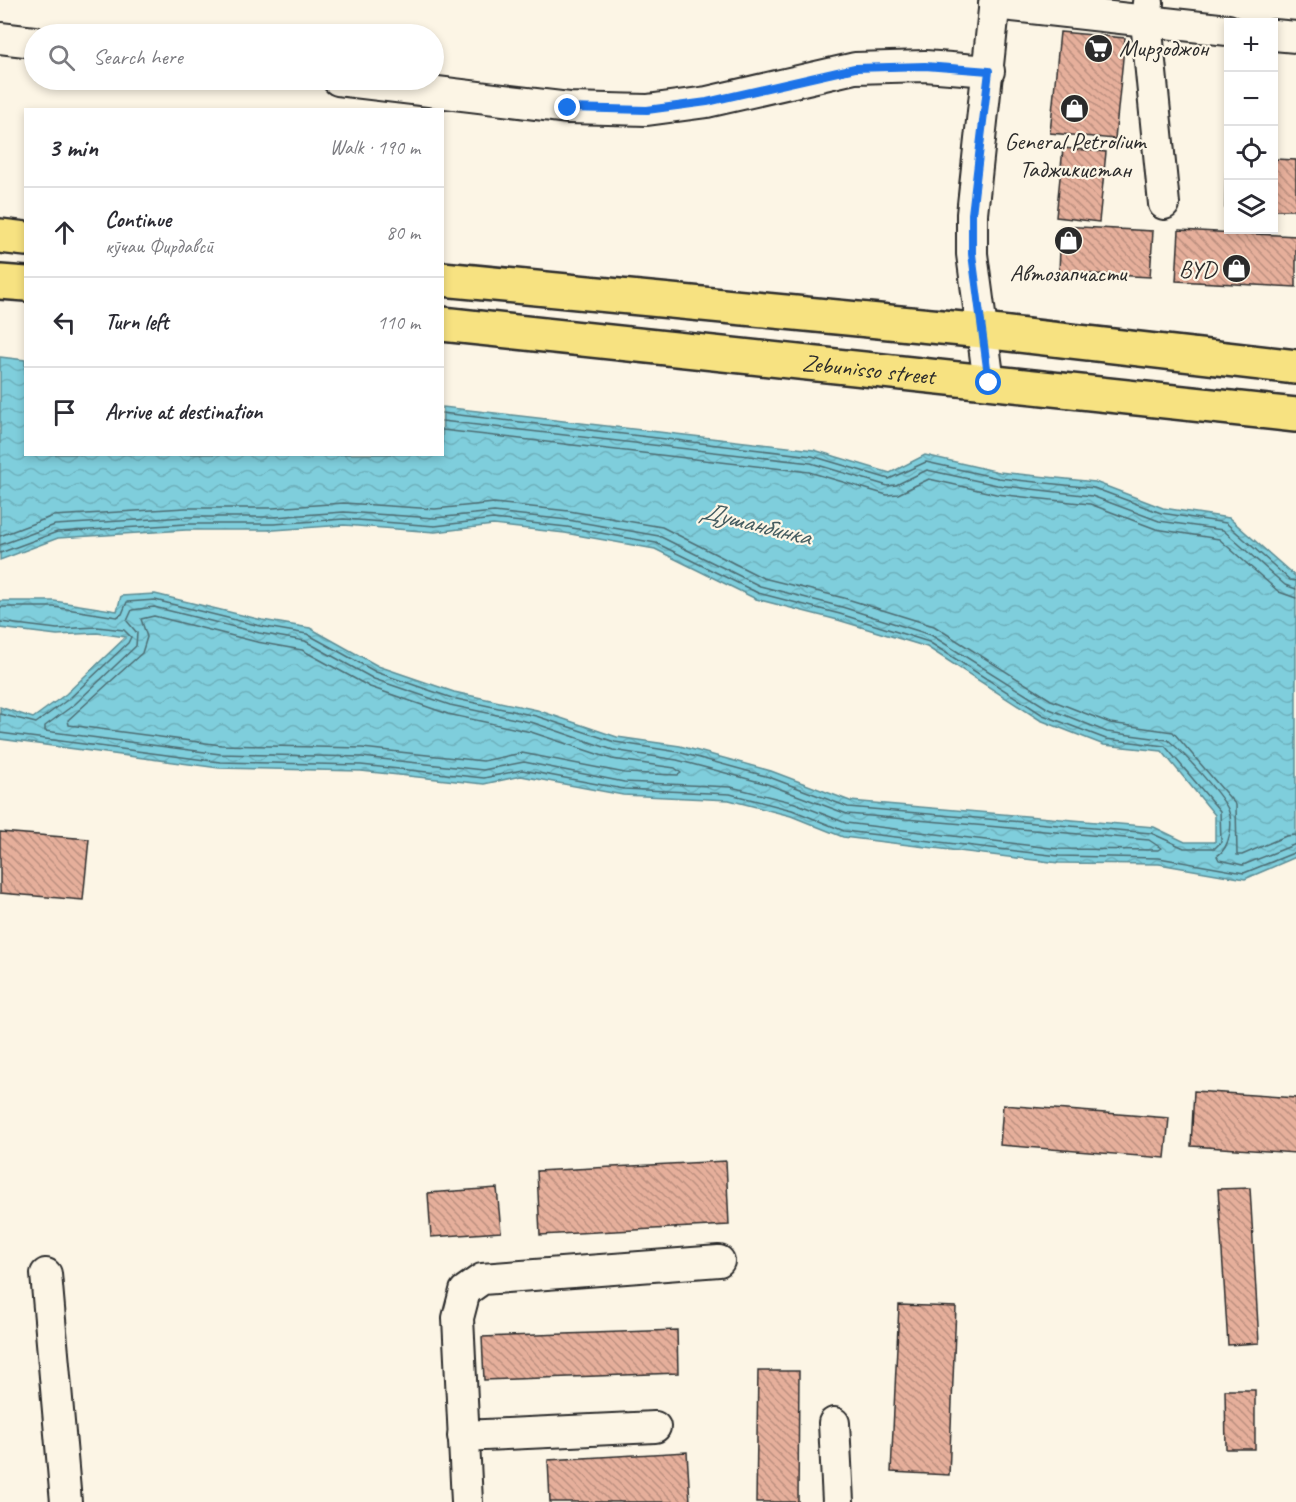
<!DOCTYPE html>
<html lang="en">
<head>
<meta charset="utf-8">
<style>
  :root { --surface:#fff; --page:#f2f2f3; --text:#2b2b33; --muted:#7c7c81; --line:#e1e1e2 }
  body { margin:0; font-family:Caveat,sans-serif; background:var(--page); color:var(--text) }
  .controls { position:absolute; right:18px; top:18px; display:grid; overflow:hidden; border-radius:0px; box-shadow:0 3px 9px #0003 }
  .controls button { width:54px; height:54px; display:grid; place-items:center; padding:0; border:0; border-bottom:2px solid var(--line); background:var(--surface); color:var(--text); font:30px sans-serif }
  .stop { position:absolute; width:18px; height:18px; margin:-14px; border:4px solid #1a73e8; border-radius:50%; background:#fff }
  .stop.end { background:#1a73e8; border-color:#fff; box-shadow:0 2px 6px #0008 }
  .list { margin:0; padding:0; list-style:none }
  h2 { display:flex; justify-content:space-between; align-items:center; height:78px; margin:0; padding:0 24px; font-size:26px }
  h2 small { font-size:20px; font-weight:400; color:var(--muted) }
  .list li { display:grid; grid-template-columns:39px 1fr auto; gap:18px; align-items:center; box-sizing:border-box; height:90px; padding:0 24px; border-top:2px solid var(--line) }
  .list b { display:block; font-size:22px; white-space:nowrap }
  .list p { margin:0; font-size:20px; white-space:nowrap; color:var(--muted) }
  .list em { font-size:20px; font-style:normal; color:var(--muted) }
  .icon { flex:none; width:33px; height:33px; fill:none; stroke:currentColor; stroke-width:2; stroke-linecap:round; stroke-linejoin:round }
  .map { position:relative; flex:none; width:1296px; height:1502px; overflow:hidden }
  .search { position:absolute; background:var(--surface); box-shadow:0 3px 9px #0003; left:24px; top:24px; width:420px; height:66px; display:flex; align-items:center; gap:15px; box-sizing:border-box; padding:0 21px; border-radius:33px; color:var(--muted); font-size:22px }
  .panel { position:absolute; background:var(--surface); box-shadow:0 3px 9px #0003; left:24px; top:108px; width:420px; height:348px; border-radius:0px }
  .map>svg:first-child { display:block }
  .water { fill:url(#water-waves); stroke:#5d8d95; stroke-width:1.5 }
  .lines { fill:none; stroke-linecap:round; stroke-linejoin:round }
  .shore { stroke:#4d6c72; stroke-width:1.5 }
  .building { fill:url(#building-back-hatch); stroke:#2b2b2b; stroke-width:1.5 }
  .minor-casing { stroke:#2b2b2b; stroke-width:34 }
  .major-casing { stroke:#2b2b2b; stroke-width:38 }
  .minor { stroke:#fcf5e5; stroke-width:30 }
  .major { stroke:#f7e281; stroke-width:33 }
  .route { stroke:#1a73e8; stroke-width:8 }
  .labels { text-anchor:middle; stroke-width:4.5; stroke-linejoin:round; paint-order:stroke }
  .poi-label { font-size:24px; fill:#2b2b2b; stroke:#fcf5e5 }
  .street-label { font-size:24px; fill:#2b2b2b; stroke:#fcf5e5 }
  .water-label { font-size:26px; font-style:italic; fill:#445c60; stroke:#fcf5e5 }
</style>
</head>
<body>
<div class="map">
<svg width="1296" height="1502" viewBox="0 0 1296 1502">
  <defs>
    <pattern id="water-waves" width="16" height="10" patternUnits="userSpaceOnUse" patternTransform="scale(1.5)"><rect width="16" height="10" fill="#7fcedc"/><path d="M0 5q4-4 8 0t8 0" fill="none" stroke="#6eb1bd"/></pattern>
    <pattern id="building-back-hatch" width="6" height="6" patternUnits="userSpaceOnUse" patternTransform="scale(1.5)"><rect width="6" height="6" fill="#e6af9b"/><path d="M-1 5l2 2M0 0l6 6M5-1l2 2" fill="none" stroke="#bb8f7f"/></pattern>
  </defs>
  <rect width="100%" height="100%" fill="#fcf5e5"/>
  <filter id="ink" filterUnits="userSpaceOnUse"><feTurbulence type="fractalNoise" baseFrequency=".0167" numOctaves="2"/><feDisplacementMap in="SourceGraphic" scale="12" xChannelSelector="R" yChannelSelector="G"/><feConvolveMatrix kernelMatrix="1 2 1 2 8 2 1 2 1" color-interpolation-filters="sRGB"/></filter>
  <g filter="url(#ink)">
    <!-- water -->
    <polygon class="water" points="0,357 25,360 26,454 442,454 443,407 814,450 890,473 925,455 999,472 1095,482 1163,508 1229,518 1296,577 1296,857 1245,879 1159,864 1059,863 843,837 791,816 729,800 623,795 521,776 484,784 361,771 219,768 0,739 0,707 33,718 66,694 126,637 97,633 57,635 0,628 0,601 54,601 117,611 121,596 155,594 262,620 310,628 378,666 454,692 537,710 617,737 680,746 771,771 850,801 1154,827 1185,842 1215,842 1215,815 1162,751 1104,745 1040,720 927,647 838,620 756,599 655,549 565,533 493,525 435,532 344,525 274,530 186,530 58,538 0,560"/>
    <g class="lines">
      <!-- shore -->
      <g class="shore">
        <polyline points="442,413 812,456 889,479 926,462 998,478 1094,488 1161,513 1226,523 1290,580 1296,581"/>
        <polyline points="442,421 811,463 888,486 896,485 927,470 997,485 1092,496 1159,521 1223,530 1285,585 1296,589"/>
        <polyline points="442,430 809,472 887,495 898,494 929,479 996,494 1090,504 1156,529 1219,539 1279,592 1296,598"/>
        <polyline points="0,536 53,516 185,508 273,508 344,503 435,509 494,503 569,511 662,527 763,578 844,598 934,626 1051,700 1110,723 1173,732 1236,805 1237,855 1242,855 1286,836 1296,835"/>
        <path d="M0 545 55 525 186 517H274L344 512 435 518 494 512 568 520 659 536 760 586 842 607 931 635 1047 708 1107 732 1168 740C1182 751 1220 793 1228 809 1234 823 1230 848 1217 856L1219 860 1243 865 1296 844"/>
        <polyline points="0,553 57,532 186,524 274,524 344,519 435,526 493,519 567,527 656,543 758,593 840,614 929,642 1043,715 1106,739 1165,746 1220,811 1221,842 1215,848 1184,848 1151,833 848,807 769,777 678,752 615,742 536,716 452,698 376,672 307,634 260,626 155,600 127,602 122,614 117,617 54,607 0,607"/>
        <polygon points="154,607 259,633 305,641 374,679 450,705 534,723 613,750 677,760 767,784 847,814 1149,840 1161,848 1158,850 1059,849 846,823 795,803 731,787 624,782 524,762 483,770 362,757 220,754 45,731 45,726 75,704 136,646 137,633 127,621 132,610"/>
        <polygon points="154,616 257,642 302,650 370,687 448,714 531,732 612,759 675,768 681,773 678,775 625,773 522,753 483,761 362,748 221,745 69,725 68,720 142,653 147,637 141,619"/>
        <polyline points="0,622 57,629 97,627 124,630 131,637 128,643 70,698 36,723 0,714"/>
        <polyline points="0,733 220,762 361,765 484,778 522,770 624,789 730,794 792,810 844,831 1059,856 1159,858 1244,873 1296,852"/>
      </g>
    </g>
    <!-- building -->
    <g class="building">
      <polygon points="1060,32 1125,38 1115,139 1050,133"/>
      <polygon points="1063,148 1106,152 1099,222 1056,217"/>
      <polygon points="1226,157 1228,157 1228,208 1225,208"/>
      <polygon points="1274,159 1296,160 1296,210 1274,210"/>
      <polygon points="1061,226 1153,231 1150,277 1059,272"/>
      <polygon points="1179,230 1296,236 1296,287 1176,281"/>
      <polygon points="0,832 89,839 83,900 0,893"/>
      <polygon points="1194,1091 1296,1098 1296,1153 1191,1146"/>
      <polygon points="1003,1105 1169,1118 1165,1158 1000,1145"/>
      <polygon points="726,1161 729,1225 540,1235 537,1171"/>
      <polygon points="497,1188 501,1232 431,1237 428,1193"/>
      <polygon points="1250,1188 1259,1343 1228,1345 1218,1189"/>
      <polygon points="899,1305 956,1307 949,1475 891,1472"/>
      <polygon points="677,1330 678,1373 484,1380 482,1337"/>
      <polygon points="758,1371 799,1371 798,1502 756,1502"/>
      <polygon points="1225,1390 1255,1390 1255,1449 1226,1449"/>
      <polygon points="687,1452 690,1502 550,1502 548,1460"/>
    </g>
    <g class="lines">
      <defs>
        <g id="minor">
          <polyline points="1148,3 1146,21 1164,204"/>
          <polyline points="994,4 1228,30"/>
          <polyline points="1274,35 1296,37"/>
          <polyline points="0,38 34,42"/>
          <polyline points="338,80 569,108 647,110 707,102 855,68 925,66 989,71"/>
          <polyline points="989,383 972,254 972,214 995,0"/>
          <polyline points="46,1274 66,1502"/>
          <polyline points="834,1423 838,1502"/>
          <polyline points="463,1436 655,1427"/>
          <polyline points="467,1502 458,1318 465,1291 482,1279 719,1261"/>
        </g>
        <g id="major">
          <polyline points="0,236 26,239"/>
          <polyline points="442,279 983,331 1296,367"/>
          <polyline points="0,282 26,284"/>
          <path id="s1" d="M442 324 1296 415"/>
        </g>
      </defs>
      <!-- minor casing -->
      <use href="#minor" class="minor-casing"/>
      <!-- major casing -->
      <use href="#major" class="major-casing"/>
      <!-- minor -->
      <use href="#minor" class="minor"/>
      <!-- major -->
      <use href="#major" class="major"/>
    </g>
  </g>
  <g class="lines" filter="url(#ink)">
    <!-- route -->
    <polyline class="route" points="568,108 647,110 707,102 855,68 925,66 989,71 972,214 972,254 989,383"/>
  </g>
  <!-- icons -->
  <defs>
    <symbol id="supermarket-disc" viewBox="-11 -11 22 22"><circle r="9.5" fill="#2b2b2b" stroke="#fcf5e5"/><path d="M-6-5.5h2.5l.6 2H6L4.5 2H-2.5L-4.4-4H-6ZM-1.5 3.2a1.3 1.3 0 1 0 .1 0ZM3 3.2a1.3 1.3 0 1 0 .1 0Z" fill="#fff"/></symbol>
    <symbol id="shop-disc" viewBox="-11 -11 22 22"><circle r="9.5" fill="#2b2b2b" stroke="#fcf5e5"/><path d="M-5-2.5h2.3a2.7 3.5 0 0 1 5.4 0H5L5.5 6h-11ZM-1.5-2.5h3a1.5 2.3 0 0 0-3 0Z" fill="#fff"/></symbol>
  </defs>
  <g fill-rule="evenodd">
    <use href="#supermarket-disc" x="1082" y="32" width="33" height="33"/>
    <use href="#shop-disc" x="1058" y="92" width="33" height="33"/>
    <use href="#shop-disc" x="1052" y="224" width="33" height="33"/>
    <use href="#shop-disc" x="1220" y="252" width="33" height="33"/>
  </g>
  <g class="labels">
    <!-- poi labels -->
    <g class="poi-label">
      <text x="1119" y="56" text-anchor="start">Мирзоджон</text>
      <text x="1075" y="149">General Petrolium<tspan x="1075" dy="28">Таджикистан</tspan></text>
      <text x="1216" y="277" text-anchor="end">BYD</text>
      <text x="1068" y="281">Автозапчасти</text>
    </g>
    <!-- street labels -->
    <g class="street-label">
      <text dy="8" stroke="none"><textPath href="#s1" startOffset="429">Zebunisso street</textPath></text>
    </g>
    <!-- water labels -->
    <g class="water-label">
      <text transform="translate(756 523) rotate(14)" y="9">Душанбинка</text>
    </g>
  </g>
</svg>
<div class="controls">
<button>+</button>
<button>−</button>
<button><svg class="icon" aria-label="locate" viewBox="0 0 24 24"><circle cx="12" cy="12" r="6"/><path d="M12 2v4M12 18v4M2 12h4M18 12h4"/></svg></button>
<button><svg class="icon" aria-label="layers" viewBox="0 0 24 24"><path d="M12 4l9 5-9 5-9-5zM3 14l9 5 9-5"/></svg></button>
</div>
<div class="stop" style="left:989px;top:383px"></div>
<div class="stop end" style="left:568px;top:108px"></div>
<div class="search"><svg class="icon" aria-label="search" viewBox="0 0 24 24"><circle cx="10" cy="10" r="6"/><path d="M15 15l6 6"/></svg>Search here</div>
<section class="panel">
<h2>3 min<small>Walk · 190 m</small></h2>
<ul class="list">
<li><svg class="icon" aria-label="ahead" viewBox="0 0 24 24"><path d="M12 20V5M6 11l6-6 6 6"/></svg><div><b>Continue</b><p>кӯчаи Фирдавсӣ</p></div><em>80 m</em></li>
<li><svg class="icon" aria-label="left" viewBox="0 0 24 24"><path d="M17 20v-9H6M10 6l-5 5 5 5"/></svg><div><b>Turn left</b></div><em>110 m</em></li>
<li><svg class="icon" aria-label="arrive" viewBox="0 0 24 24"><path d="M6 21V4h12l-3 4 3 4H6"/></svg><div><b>Arrive at destination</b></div></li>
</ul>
</section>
</div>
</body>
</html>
